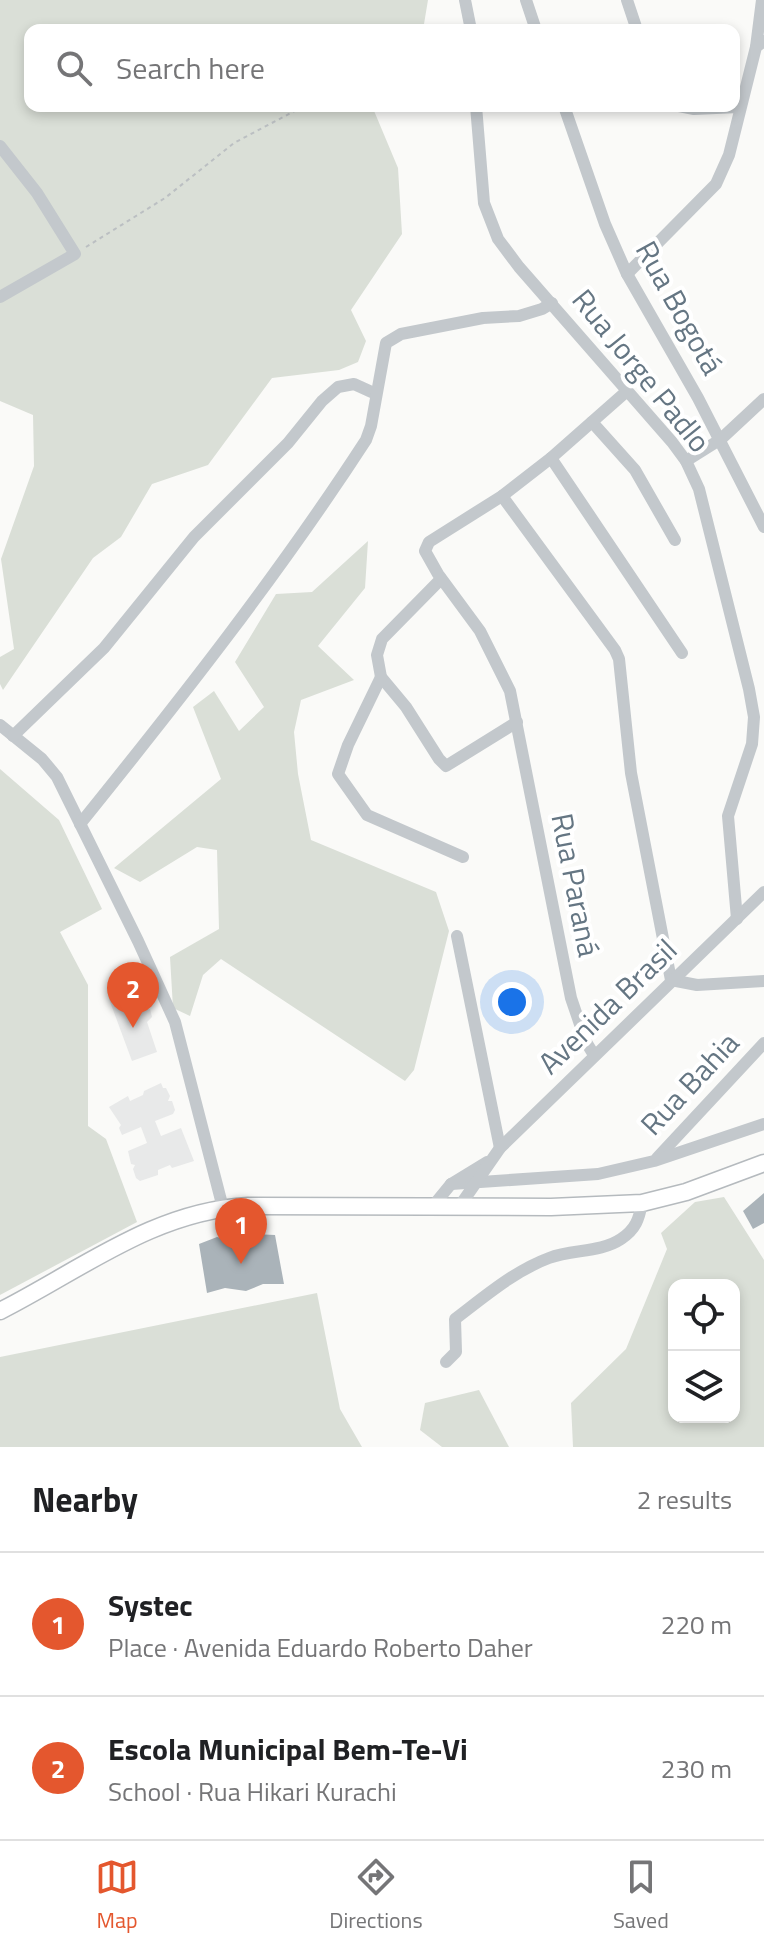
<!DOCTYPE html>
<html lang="en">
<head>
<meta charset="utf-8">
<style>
  :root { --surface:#fff; --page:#f2f2f2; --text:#202124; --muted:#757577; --line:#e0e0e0; --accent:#e4572e }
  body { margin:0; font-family:"Titillium Web",sans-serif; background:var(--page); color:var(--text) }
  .controls { position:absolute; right:24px; bottom:24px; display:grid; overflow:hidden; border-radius:16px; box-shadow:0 4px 12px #0003 }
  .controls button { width:72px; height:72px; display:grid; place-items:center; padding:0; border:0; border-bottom:2px solid var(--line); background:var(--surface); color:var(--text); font:40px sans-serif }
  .you { position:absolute; left:512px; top:1002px; width:28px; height:28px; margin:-20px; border:6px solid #fff; border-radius:50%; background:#1a73e8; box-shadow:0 0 0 12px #1a73e833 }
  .badge { display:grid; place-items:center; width:52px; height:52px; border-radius:50%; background:var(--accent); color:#fff; font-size:26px; font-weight:700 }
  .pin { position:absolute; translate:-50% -66px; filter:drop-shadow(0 2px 4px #0008) }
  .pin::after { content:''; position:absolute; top:42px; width:28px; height:24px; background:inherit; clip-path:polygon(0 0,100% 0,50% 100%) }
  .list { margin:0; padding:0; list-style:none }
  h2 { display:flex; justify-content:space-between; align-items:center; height:104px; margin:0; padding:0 32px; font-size:34px }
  h2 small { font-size:26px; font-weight:400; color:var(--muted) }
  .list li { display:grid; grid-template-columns:52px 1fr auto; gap:24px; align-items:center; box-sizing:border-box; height:144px; padding:0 32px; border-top:2px solid var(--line) }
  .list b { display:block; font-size:30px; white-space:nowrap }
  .list p { margin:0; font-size:26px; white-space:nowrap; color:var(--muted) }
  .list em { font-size:26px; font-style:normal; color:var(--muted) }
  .icon { flex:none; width:44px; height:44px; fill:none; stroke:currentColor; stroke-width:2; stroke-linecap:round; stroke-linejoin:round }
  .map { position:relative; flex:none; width:764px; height:1447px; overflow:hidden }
  .search { position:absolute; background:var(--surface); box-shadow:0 4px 12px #0003; left:24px; right:24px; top:24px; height:88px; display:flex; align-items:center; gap:20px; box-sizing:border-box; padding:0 28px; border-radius:16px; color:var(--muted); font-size:30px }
  .sheet { height:392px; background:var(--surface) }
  nav { display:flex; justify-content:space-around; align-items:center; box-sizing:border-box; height:112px; border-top:2px solid var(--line); background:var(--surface); font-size:22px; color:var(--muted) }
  nav a { display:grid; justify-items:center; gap:4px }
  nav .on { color:var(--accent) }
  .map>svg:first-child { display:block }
  .built { fill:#e8e9e9 }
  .green { fill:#dadfd7; fill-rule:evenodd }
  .building { fill:#aab3b9 }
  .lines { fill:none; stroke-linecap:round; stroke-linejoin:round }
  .major-casing { stroke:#b5babe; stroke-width:19 }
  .path { stroke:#bbbfc2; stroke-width:2; stroke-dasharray:4 4; stroke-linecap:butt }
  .minor { stroke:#c3c8cc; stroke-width:12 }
  .major { stroke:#fff; stroke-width:16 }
  .labels { text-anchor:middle; stroke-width:8; stroke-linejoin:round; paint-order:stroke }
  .street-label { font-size:30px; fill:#657683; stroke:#fff }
</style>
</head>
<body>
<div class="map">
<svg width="764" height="1447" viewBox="0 0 764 1447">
  <rect width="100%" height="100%" fill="#fafaf8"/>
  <!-- built -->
  <g class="built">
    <polygon points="132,986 140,1010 150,1009 152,1017 147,1022 157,1052 132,1061 109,999"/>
    <polygon points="161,1083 163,1088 166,1088 170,1096 168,1101 172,1101 175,1110 173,1114 155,1121 161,1136 181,1128 194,1161 172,1168 170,1165 158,1170 158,1175 140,1181 136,1178 133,1169 135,1165 131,1164 128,1151 147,1143 141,1127 122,1135 119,1128 121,1125 109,1107 128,1096 130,1101 143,1095 144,1091"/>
  </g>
  <!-- green -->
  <g class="green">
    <polygon points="0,0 428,0 423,30 30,30 30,106 372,106 398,168 402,234 351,310 366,341 358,362 339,370 272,378 208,465 152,484 121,537 93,558 3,690 0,684 0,657 14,649 1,559 34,466 33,415 0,401"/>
    <polygon points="368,541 365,588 318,646 354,680 301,700 294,732 298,774 311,840 436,892 449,931 414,1070 405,1081 221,959 203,975 190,1016 173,1008 170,957 219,929 217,850 197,847 140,882 114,868 221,779 193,707 214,691 239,731 264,707 235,662 276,594 312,592"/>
    <polygon points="0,769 59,820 102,909 60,932 88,985 88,1126 106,1139 137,1222 0,1295"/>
    <path d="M724 1197 764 1260V1447H573L571 1403 626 1349 667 1249 661 1233 695 1202ZM734 1285V1417H674V1285Z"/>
    <polygon points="317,1293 340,1409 362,1447 0,1447 0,1357"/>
    <polygon points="479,1390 509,1447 442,1447 420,1430 425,1403"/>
  </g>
  <!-- building -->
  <g class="building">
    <polygon points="764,1193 764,1223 753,1229 743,1211"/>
    <polygon points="254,1234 275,1235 284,1284 263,1284 246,1291 225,1288 207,1293 199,1244 217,1237 234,1241"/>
  </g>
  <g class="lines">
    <defs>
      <path id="major" d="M0 1311C81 1270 154 1211 248 1206L551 1207 642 1203 686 1192 764 1163"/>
    </defs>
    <!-- major casing -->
    <use href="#major" class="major-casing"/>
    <!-- path -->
    <polyline class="path" points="86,247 165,198 234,143 304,106"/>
    <!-- minor -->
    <g class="minor">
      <polyline points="465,0 471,30"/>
      <polyline points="526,0 536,30"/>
      <polyline points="627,0 637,30"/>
      <polyline points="756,47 762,0"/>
      <polyline points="476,106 484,203 498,239 519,267 672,442 686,461 699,489 749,689 754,717 752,744 728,816 737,919"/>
      <polyline points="564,106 605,224 627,274 698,398 764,527"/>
      <polyline points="679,106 694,109 739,107"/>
      <polyline points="0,146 37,193 75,254 0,297"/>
      <polyline points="627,274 716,184 729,155 756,47 764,41"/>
      <polyline points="592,422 635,470 675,540"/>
      <polyline points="551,458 682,653"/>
      <polyline points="686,461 721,439 764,399"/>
      <polyline points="502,496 615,650 619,659 631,773 671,980 697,985 764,981"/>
      <polyline points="441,579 382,639 377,655 381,677 406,707 439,759 446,766 517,722"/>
      <polyline points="381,677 348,745 338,774 367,815 463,857"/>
      <polyline points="0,725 42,759 57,777 138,941 175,1022 223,1208"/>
      <polyline points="13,736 104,648 194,537 288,443 322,401 338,387 354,384 376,394"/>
      <path d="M80 824C180 700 279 574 366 440L371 426 386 343 401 334 483 318 519 316 542 309 552 303"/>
      <polyline points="457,936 500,1148"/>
      <polyline points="594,1055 586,1042 571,998 510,691 480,631 438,574 425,551 429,542 502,496 551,458 627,391"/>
      <polyline points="657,1158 764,1043"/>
      <polyline points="451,1184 598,1174 654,1161 764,1124"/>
      <polyline points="433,1206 451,1184 487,1162"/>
      <polyline points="459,1207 500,1148 764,892"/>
      <path d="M446 1362 456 1352 455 1319C484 1297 514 1271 549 1258 573 1249 600 1253 621 1239 636 1229 639 1219 642 1203"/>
    </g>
    <!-- major -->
    <use href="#major" class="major"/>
  </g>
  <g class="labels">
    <!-- street labels -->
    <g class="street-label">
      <text transform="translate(679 308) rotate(61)" y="10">Rua Bogotá</text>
      <text transform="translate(641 371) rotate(51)" y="10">Rua Jorge Padlo</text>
      <text transform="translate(575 885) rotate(79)" y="10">Rua Paraná</text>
      <text transform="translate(608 1007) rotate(-44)" y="10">Avenida Brasil</text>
      <text transform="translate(690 1084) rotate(-47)" y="10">Rua Bahia</text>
    </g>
  </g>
</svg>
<div class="controls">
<button><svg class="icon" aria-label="locate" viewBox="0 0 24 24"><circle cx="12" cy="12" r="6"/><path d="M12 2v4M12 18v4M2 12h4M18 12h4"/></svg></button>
<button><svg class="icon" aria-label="layers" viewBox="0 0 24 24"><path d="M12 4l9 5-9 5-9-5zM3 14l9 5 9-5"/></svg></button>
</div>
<div class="you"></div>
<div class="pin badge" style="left:241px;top:1264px">1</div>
<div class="pin badge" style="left:133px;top:1028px">2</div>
<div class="search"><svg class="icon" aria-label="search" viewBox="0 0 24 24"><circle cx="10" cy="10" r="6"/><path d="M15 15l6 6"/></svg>Search here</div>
</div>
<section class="sheet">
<h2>Nearby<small>2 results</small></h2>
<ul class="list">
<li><span class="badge">1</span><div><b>Systec</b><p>Place · Avenida Eduardo Roberto Daher</p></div><em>220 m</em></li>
<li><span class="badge">2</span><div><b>Escola Municipal Bem-Te-Vi</b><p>School · Rua Hikari Kurachi</p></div><em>230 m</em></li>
</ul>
</section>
<nav>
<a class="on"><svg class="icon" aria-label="map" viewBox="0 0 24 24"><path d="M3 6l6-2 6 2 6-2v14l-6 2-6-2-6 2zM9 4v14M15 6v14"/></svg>Map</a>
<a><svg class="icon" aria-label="directions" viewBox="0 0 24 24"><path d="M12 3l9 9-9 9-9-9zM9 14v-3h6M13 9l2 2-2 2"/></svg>Directions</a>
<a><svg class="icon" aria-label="saved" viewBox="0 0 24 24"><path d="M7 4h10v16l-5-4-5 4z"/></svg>Saved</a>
</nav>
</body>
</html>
